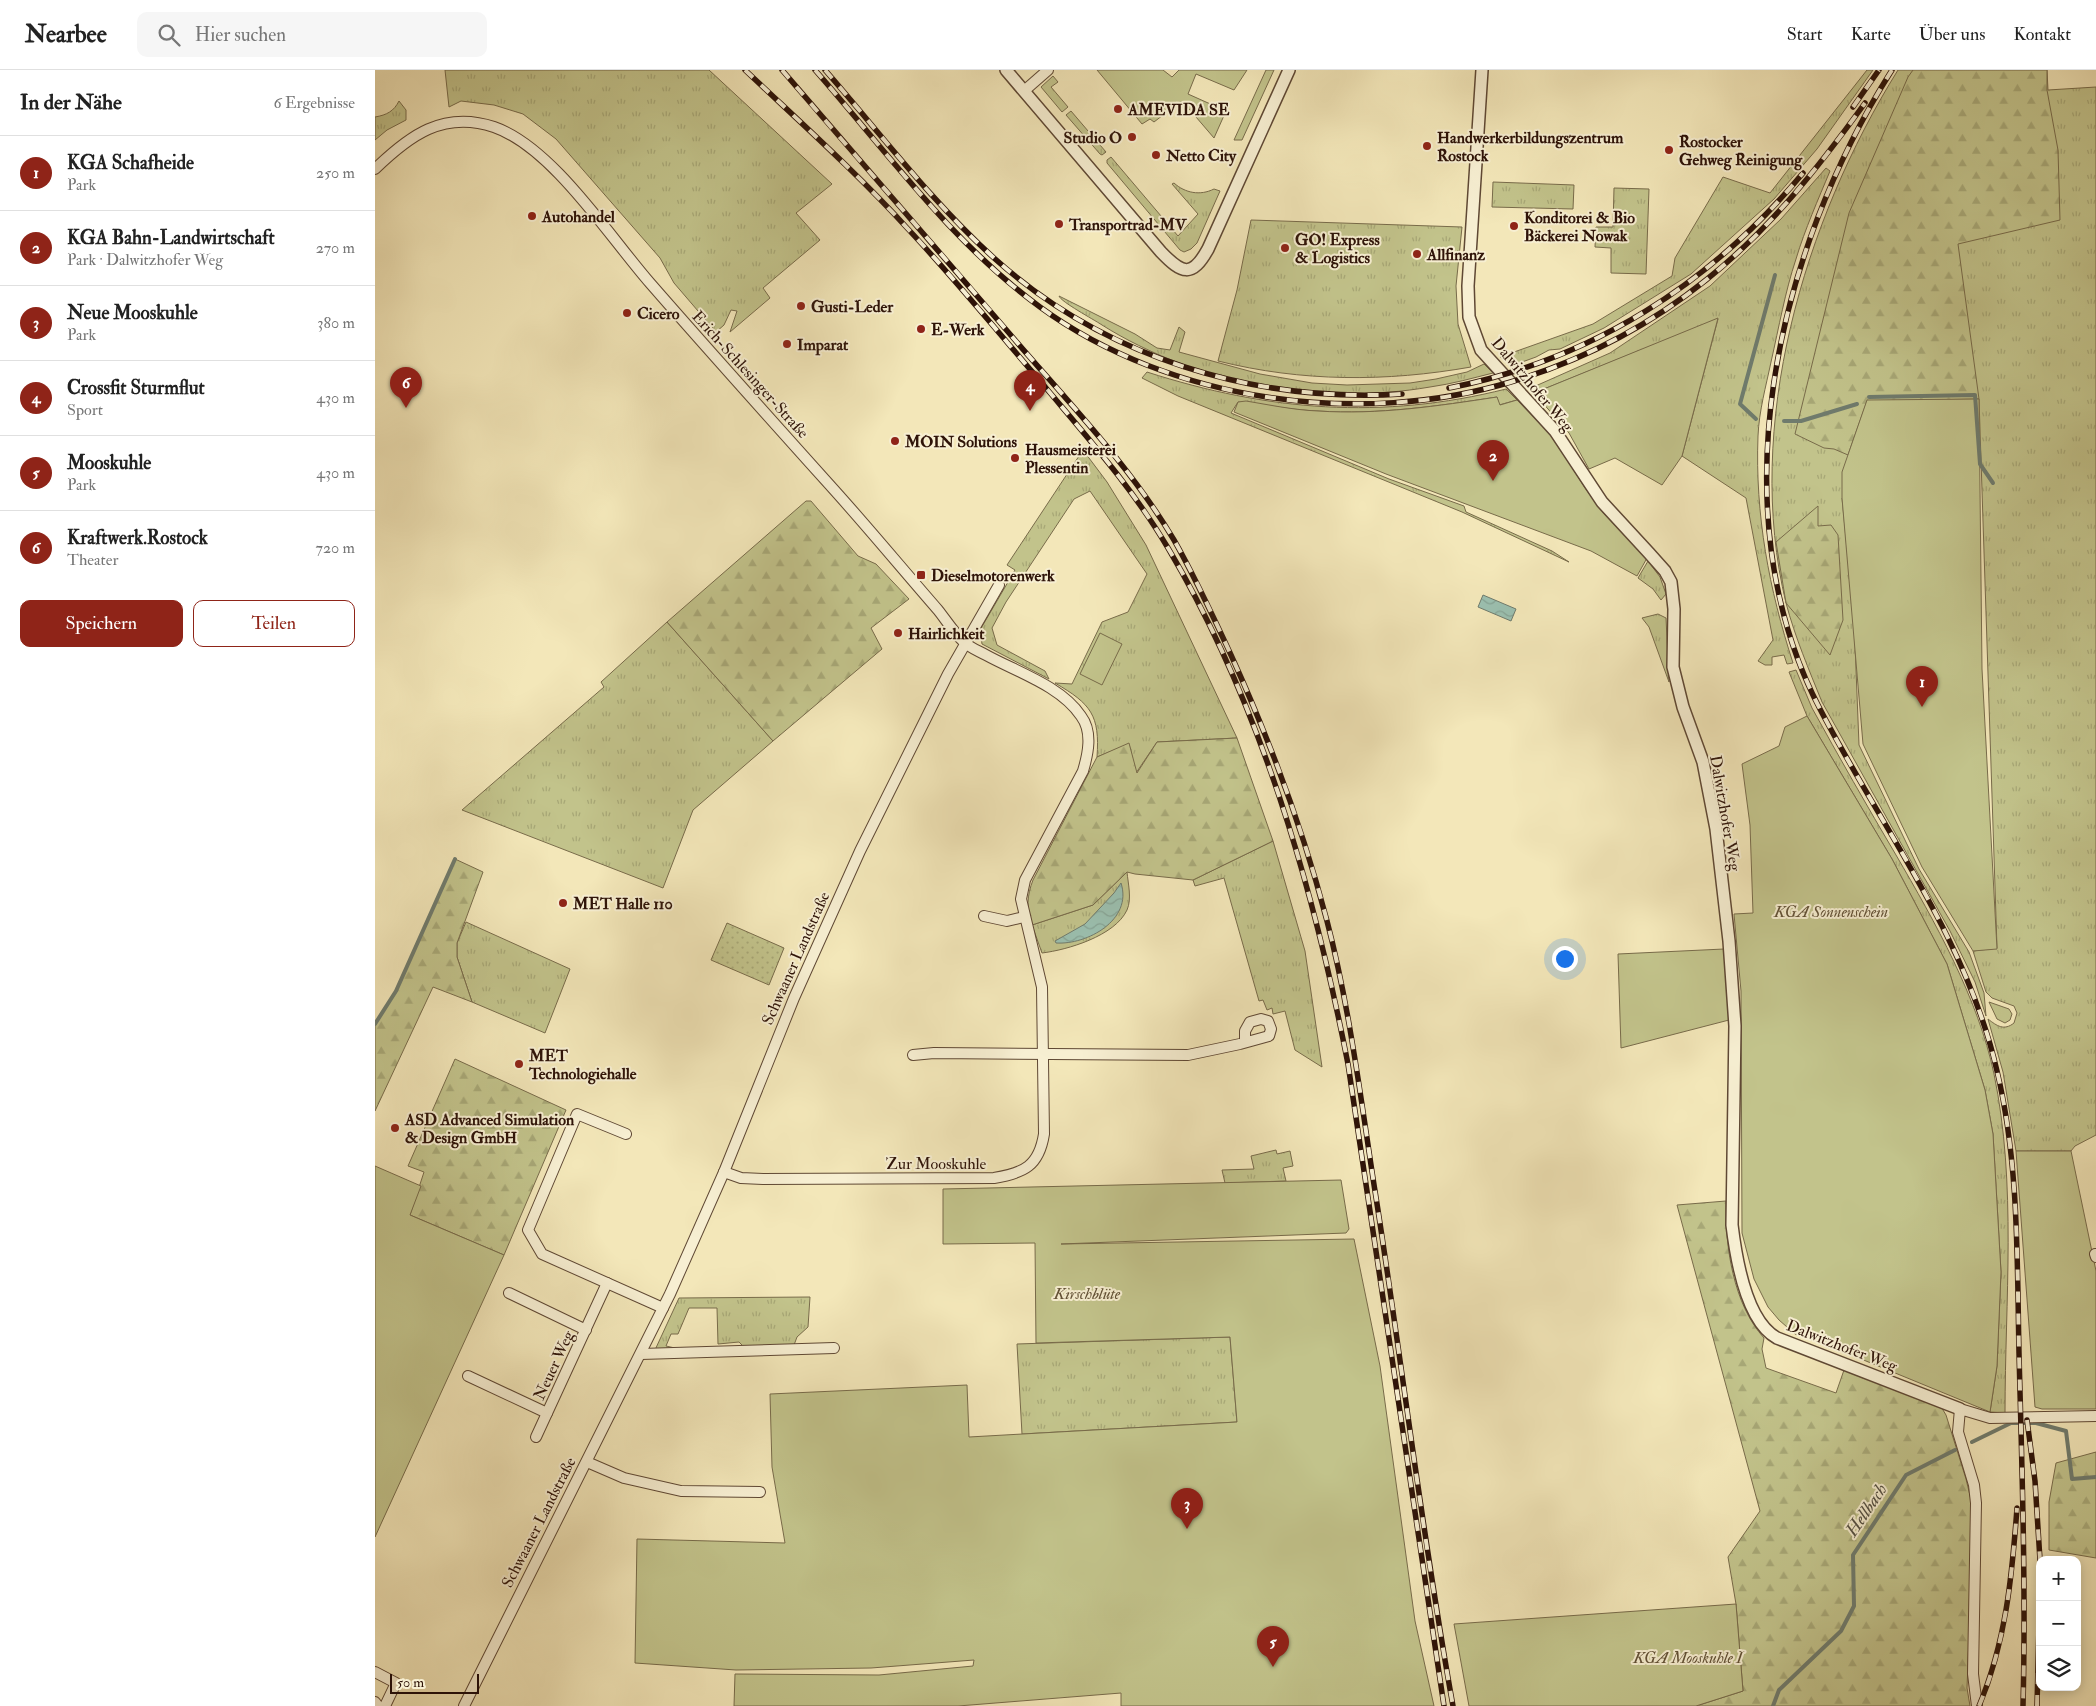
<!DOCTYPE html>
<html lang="de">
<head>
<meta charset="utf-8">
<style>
  :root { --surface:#fff; --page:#f6f6f6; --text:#222; --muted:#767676; --line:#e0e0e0; --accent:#8f2418 }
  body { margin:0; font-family:"IM FELL Double Pica",serif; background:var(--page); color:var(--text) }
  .controls { position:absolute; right:15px; bottom:15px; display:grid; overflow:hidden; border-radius:10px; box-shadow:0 2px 12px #0003 }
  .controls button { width:45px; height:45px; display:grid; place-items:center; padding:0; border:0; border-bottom:1px solid var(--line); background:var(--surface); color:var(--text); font:25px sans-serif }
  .scale { position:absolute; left:15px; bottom:12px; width:89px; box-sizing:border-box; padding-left:5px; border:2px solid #2e1308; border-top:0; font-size:14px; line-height:18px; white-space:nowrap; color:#2e1308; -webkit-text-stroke:4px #f7efd2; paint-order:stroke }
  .you { position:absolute; left:1189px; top:888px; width:18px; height:18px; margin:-12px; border:4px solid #fff; border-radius:50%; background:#1a73e8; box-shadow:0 0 0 8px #1a73e833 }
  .badge { display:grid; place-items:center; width:32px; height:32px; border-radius:50%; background:var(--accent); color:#fff; font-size:16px; font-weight:700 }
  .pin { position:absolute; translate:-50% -41px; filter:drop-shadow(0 1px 2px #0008) }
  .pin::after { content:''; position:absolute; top:26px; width:18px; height:15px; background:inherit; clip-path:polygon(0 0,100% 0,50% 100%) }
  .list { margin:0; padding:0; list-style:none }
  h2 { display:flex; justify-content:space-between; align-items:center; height:65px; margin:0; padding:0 20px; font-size:21px }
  h2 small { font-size:16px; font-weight:400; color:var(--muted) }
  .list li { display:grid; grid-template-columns:32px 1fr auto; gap:15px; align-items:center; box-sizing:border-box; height:75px; padding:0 20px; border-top:1px solid var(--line) }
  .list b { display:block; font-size:19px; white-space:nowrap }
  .list p { margin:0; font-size:16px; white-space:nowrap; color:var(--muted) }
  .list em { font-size:16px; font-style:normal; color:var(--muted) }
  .actions { display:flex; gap:10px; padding:15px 20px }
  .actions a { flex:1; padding:11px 0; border:1px solid var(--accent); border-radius:10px; text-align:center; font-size:18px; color:var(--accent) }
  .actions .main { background:var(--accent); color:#fff }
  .icon { flex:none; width:28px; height:28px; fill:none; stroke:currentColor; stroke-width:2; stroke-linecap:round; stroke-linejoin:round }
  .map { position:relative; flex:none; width:1721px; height:1636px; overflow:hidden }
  header { display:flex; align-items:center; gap:30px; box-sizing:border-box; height:70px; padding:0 25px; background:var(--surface); border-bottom:1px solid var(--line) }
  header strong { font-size:24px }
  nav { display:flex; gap:28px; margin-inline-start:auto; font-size:18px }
  .search { width:350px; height:45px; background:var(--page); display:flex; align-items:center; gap:12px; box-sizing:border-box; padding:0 18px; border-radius:10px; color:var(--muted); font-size:19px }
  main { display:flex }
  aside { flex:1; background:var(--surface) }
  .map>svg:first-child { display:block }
  .grass { fill:url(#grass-tufts); stroke:#786b4a }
  .forest { fill:url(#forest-firs); stroke:#786b4a }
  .park { fill:url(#park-dots); stroke:#786b4a }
  .garden { fill:#c2c38b; stroke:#786b4a }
  .water { fill:url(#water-waves); stroke:#6f7b6d }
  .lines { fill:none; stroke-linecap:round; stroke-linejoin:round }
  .stream { stroke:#6f7b6d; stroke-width:4 }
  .minor-casing { stroke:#5f4834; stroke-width:12 }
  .tertiary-casing { stroke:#5f4834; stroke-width:14 }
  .minor { stroke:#f7efd2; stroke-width:10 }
  .tertiary { stroke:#f7efd2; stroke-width:11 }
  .rail-casing { stroke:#2e1308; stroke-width:5.5 }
  .rail { stroke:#f7efd2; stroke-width:4; stroke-dasharray:11; stroke-linecap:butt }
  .poi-dot { fill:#8f2418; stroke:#f7efd2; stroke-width:2 }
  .labels { text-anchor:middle; stroke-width:4; stroke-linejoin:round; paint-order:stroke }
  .poi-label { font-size:16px; font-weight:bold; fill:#2e1308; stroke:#f7efd2; text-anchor:start }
  .street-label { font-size:16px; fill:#2e1308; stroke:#f7efd2 }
  .park-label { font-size:16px; font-style:italic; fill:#625136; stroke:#f7efd2 }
  .water-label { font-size:18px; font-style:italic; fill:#545043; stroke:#f7efd2 }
</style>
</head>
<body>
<header>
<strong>Nearbee</strong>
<div class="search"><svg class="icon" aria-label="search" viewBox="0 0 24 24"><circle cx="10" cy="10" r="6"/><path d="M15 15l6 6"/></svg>Hier suchen</div>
<nav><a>Start</a><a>Karte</a><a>Über uns</a><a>Kontakt</a></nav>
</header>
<main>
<aside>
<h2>In der Nähe<small>6 Ergebnisse</small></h2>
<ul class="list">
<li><span class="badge">1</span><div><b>KGA Schafheide</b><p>Park</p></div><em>250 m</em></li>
<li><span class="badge">2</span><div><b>KGA Bahn-Landwirtschaft</b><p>Park · Dalwitzhofer Weg</p></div><em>270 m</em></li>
<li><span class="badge">3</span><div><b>Neue Mooskuhle</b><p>Park</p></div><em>380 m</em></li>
<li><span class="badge">4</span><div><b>Crossfit Sturmflut</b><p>Sport</p></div><em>430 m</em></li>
<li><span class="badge">5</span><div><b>Mooskuhle</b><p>Park</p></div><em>430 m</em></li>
<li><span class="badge">6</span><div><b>Kraftwerk.Rostock</b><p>Theater</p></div><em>720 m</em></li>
</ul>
<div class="actions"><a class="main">Speichern</a><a>Teilen</a></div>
</aside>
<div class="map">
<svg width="1721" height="1636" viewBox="0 0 1721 1636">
  <defs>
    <pattern id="grass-tufts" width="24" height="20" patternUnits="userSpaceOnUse" patternTransform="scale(1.25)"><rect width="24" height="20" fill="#c2c38b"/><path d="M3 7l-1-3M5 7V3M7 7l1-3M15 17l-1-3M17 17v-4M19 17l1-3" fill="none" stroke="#a7a776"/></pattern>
    <pattern id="forest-firs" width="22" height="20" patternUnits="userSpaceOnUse" patternTransform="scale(1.25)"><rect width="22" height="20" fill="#c2c38b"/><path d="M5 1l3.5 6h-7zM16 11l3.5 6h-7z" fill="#a7a776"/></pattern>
    <pattern id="park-dots" width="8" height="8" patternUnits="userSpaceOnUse" patternTransform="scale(1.25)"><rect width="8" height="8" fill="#c2c38b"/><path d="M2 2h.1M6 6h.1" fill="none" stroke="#a7a776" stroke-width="1.8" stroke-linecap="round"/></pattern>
    <pattern id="water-waves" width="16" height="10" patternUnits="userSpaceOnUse" patternTransform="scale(1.25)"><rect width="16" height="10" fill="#9bc0b0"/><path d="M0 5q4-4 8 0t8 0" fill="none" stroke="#86a496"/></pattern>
  </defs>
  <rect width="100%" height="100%" fill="#f3e7b9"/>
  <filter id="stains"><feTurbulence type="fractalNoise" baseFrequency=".004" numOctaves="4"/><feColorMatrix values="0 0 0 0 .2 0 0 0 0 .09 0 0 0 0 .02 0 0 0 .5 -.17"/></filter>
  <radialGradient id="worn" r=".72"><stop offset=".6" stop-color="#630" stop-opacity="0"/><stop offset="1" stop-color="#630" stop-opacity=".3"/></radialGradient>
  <!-- grass -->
  <g class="grass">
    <polygon points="70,0 334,0 457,114 421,143 445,170 388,218 395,228 355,262 362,241 356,240 349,255 341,262 299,213 285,188 181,69 148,44 119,35 86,31 74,37"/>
    <polygon points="1492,0 1498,0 1442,79 1399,129 1316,204 1229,258 1185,279 1174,280 1161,287 1136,296 1125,287 1218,254 1297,206 1300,188 1348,107 1395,123"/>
    <path d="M1523 0H1672L1673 20 1721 17V1065L1700 1076 1696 1081H1641L1628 1002 1613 949C1622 956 1629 961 1639 953L1642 943 1639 936 1617 928 1611 922 1598 881 1622 878 1604 329 1467 428 1479 549 1484 675 1544 799 1594 882 1609 923 1611 946 1600 912 1575 861 1447 632C1434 600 1420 567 1411 533 1368 356 1429 151 1523 0Z"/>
    <polygon points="678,6 683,12 676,17 693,37 687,42 666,17"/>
    <path d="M24 31 31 40V50L12 60 0 70V47C12 45 19 41 24 31Z"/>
    <polygon points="696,41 731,82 727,85 725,84 691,45"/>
    <path d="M736 87 803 166 823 144 797 114 799 113C810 123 825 126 839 119L845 121 822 173 816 179 809 182 805 180 732 93V90Z"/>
    <path d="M1451 98 1455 101C1443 130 1430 159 1421 189 1410 222 1404 257 1396 292 1391 316 1384 341 1383 366 1380 445 1394 519 1418 593L1412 594 1409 585 1397 587V595H1390L1383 591 1398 570 1371 428 1307 386 1343 249 1159 323 1156 318 1235 283 1335 216 1406 149Z"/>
    <polygon points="1118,112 1199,115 1198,139 1117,137"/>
    <polygon points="1239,118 1274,119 1271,204 1236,203 1236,178 1220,177 1221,157 1238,157"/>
    <path d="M876 150 1087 157 1081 216 1083 254 1096 297C1011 312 927 312 843 291L862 220Z"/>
    <path d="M684 226 760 264 782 278 795 280 804 257 810 262 804 282 885 304 937 313 972 315 1035 313 1061 309 1092 302 1109 294 1118 303C1098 308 1077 314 1055 317 945 336 821 314 727 255 718 249 686 232 684 226Z"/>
    <path d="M772 302C893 341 1007 350 1131 319L1142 330 1124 335 1122 327C1063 336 1003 345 943 341 916 340 890 335 863 332L856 343 1014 409 1089 436 1091 442 1177 481 1194 492 1087 442 803 326 767 308Z"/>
    <path d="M708 380 732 412 771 475 862 668 782 672 761 703 754 674 722 687C725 645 716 634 680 613L697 614 727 552 753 542 772 504 715 421 699 429 631 532 617 558 622 575 670 601 674 609 607 574 605 560 640 500 632 495Z"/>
    <polygon points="1273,491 1285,507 1291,524 1286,530 1278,519 1263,508"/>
    <polygon points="1283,544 1291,548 1294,612 1274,557 1267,548"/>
    <polygon points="292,552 398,671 318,740 288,818 87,740 229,617 226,612"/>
    <path d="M1421 600 1437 638C1464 687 1492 736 1521 785 1560 852 1603 928 1619 1004 1642 1115 1630 1230 1630 1343L1615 1342 1622 1296 1626 1202 1618 1064 1610 1020 1572 894 1517 789 1432 646 1414 602Z"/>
    <polygon points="898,771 930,881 947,997 920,980 910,941 898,944 897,938 892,940 888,930 884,931 849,808 820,816 818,810"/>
    <path d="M752 802C753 813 757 829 752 840 740 866 692 880 667 883L657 855 718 835Z"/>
    <polygon points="91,852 195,899 170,963 97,932 82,887 82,873"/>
    <polygon points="1614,932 1634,939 1637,944 1635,950 1630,953 1622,949"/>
    <polygon points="901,1080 902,1084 915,1081 918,1096 908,1098 911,1111 850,1113 847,1100 879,1099 876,1086"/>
    <polygon points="435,1227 433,1257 422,1267 419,1275 369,1277 364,1272 343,1274 342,1238 314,1238 303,1264 296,1264 291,1276 300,1278 280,1280 304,1228"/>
    <polygon points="855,1267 862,1352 647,1364 642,1274"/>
  </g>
  <!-- forest -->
  <g class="forest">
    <polygon points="1538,0 1672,0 1672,20 1683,80 1685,150 1583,174 1604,329 1492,331 1473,385 1459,379 1449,378 1420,364 1474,143 1533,7"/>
    <polygon points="431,431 436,431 483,486 501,494 534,529 496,558 507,579 398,671 292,552"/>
    <polygon points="1443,436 1443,456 1456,455 1463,465 1468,550 1455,585 1411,533 1401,472"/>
    <path d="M862 668 898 771 818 810 760 804 752 802 718 835 657 855C651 840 652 825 658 810L722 687 754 673 762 703 782 672Z"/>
    <polygon points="80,789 108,802 82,873 82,887 97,932 58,917 0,1041 0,954 21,921"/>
    <polygon points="80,989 191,1040 129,1185 35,1145 49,1102 33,1096"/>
    <path d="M1351 1131C1350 1176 1358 1234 1389 1268L1387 1279 1391 1298 1461 1323 1469 1300 1565 1335 1571 1345 1591 1409 1599 1442 1592 1618 1595 1636H1321L1368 1621 1361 1534 1353 1487 1385 1441 1302 1135Z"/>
    <polygon points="1721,1382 1721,1488 1674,1480 1674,1432 1681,1393"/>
  </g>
  <!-- park -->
  <polygon class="park" points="352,853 409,878 394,915 336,890"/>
  <!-- garden -->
  <g class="garden">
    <polygon points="722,0 788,0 797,7 804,0 872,0 859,20 821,4 813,24 851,41 839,68 809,33 805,32 779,52 775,49 767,54"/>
    <polygon points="891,0 899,0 867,70 859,70"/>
    <polygon points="1343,248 1307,386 1287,415 1240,388 1214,399 1194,363 1159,323"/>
    <path d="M1122 327 1125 335 1142 330 1178 367 1210 418 1230 445 1272 488 1262 506 1216 481 1011 404 859 342 863 332 871 331C895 335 919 340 943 341 1003 345 1063 336 1122 327Z"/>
    <polygon points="1604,329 1607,599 1622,879 1598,881 1547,797 1488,674 1467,428 1467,402 1492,330"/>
    <polygon points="725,563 747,574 727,615 705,604"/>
    <polygon points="1432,646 1517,789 1572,894 1610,1020 1618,1064 1626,1202 1622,1296 1615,1342 1474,1284 1420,1264 1404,1250 1393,1237 1379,1209 1367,1163 1366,921 1359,844 1378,843 1375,755 1367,694 1404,676 1410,657"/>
    <polygon points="1349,879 1354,950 1246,978 1243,884"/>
    <polygon points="1641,1081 1696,1081 1721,1201 1721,1339 1667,1339 1660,1337"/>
    <polygon points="0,1096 46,1116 35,1145 129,1185 0,1467"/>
    <polygon points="966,1110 974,1159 971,1163 686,1174 979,1169 1005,1296 1040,1551 1059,1636 746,1636 746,1623 583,1636 359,1636 360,1604 504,1605 598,1596 599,1590 496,1598 361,1600 260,1593 262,1469 410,1473 397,1397 395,1324 592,1315 594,1367 862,1352 855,1267 661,1273 660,1173 568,1174 568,1119"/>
    <polygon points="1361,1534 1368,1621 1321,1636 1094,1636 1079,1554"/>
  </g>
  <!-- water -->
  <g class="water">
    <polygon points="1108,525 1141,539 1136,551 1103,537"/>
    <path d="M746 813C758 850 712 875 681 873L680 871 710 854 739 823Z"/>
  </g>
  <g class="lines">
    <!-- stream -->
    <g class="stream">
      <polyline points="1494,327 1600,325 1605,394 1618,413"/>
      <polyline points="1381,349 1365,334 1400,205"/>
      <polyline points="1409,351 1426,351 1482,334"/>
      <polyline points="0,954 21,921 80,789"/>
      <polyline points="1597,1372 1636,1353 1661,1353 1691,1361 1697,1409 1721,1407"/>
      <polyline points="1398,1636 1404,1620 1466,1561 1479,1536 1478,1485 1531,1405 1580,1380"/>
    </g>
    <defs>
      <g id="minor">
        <polyline points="649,21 673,0"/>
        <path d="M0 99C34 66 68 40 119 57 177 77 234 166 275 213 336 283 399 353 461 422 496 461 529 501 563 540 571 550 579 563 589 572 595 578 604 581 611 585 642 602 686 616 706 646 718 662 713 684 708 701L650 810 646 829 667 917 669 1064C664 1096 649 1103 619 1108L388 1109 366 1108 349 1102"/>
        <polyline points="609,846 632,851 649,847"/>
        <polyline points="538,985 559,983 813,985 865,974 894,966 896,959 893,951 886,949 875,952 870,961 870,972"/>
        <polyline points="251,1064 202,1044 153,1160 167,1184 288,1238"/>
        <polyline points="1720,1184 1721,1187"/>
        <polyline points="134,1223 211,1260"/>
        <polyline points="266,1284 459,1278"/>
        <polyline points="93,1306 172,1343"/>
        <polyline points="161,1367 232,1213"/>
        <polyline points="212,1392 249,1408 306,1421 385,1422"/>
        <polyline points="0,1602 21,1613 10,1636"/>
        <polyline points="0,1632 3,1636"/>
        <polyline points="89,1636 295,1224 349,1102 419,928 485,781 573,604 624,515"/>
        <polyline points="1602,1636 1598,1604 1601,1433 1599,1415 1583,1362 1585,1339 1615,1348 1721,1346"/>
      </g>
      <g id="tertiary">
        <path d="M631 0 786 182C807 204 817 208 833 179L914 0"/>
        <path d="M1107 0 1093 216 1094 247 1106 280 1180 361 1227 432 1274 483 1290 501 1296 512 1299 539 1298 597 1308 637 1328 692 1341 759 1354 871 1360 956 1357 1155C1361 1188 1371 1251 1402 1268L1585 1339"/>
      </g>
    </defs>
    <!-- minor casing -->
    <use href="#minor" class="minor-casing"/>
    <!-- tertiary casing -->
    <use href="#tertiary" class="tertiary-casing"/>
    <!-- minor -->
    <use href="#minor" class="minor"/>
    <!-- tertiary -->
    <use href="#tertiary" class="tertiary"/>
    <defs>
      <g id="rail">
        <path d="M370 0C425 52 482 103 533 159 579 208 622 261 666 312 711 366 757 417 793 478 886 635 938 816 973 994L1069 1636"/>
        <path d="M407 0C482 88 559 175 634 263 691 330 754 394 799 470 820 507 838 546 856 585 895 671 928 759 952 851 975 939 986 1031 1000 1121 1027 1292 1047 1465 1078 1636"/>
        <path d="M440 0C512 82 577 173 665 237 795 332 986 358 1139 311 1208 290 1275 255 1331 210 1395 159 1443 98 1490 33"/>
        <path d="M450 0C505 63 557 132 619 188 730 288 880 333 1027 324"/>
        <path d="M1517 0C1402 181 1341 439 1445 639 1506 757 1592 869 1622 1001 1644 1093 1642 1189 1644 1283 1647 1401 1651 1518 1648 1636"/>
        <polyline points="1478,37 1504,0"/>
        <path d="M1074 318C1216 290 1336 214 1428 103"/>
        <polyline points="1652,1350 1660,1411 1665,1490"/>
        <path d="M1604 1636C1631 1572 1637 1506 1642 1438"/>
        <polyline points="1662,1636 1665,1514"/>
      </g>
    </defs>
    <!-- rail casing -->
    <use href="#rail" class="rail-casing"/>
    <!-- rail -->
    <use href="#rail" class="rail"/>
  </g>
  <!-- markers -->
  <g class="poi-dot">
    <circle cx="743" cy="39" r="5"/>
    <circle cx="757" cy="67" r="5"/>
    <circle cx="1052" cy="76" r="5"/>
    <circle cx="1294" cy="80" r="5"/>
    <circle cx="781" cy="85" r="5"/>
    <circle cx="157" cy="146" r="5"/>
    <circle cx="684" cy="154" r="5"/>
    <circle cx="1139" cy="156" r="5"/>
    <circle cx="910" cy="178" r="5"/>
    <circle cx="1042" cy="184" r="5"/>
    <circle cx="426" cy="236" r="5"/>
    <circle cx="252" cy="243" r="5"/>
    <circle cx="546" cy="259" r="5"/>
    <circle cx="412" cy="274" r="5"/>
    <circle cx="520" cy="371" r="5"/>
    <circle cx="640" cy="388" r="5"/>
    <rect x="541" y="500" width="10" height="10" rx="2.5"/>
    <circle cx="523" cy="563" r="5"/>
    <circle cx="188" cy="833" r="5"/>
    <circle cx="144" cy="994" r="5"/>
    <circle cx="20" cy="1058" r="5"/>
  </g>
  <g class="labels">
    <!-- poi labels -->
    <g class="poi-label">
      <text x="753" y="45">AMEVIDA SE</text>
      <text x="747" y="73" text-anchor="end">Studio O</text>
      <text x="1062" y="73">Handwerkerbildungszentrum<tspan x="1062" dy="18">Rostock</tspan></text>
      <text x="1304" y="77">Rostocker<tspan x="1304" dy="18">Gehweg Reinigung</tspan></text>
      <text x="791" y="91">Netto City</text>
      <text x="167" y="152">Autohandel</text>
      <text x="1149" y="153">Konditorei &amp; Bio<tspan x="1149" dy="18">Bäckerei Nowak</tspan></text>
      <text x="694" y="160">Transportrad-MV</text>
      <text x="920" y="175">GO! Express<tspan x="920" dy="18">&amp; Logistics</tspan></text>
      <text x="1052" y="190">Allfinanz</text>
      <text x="436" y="242">Gusti-Leder</text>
      <text x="262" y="249">Cicero</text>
      <text x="556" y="265">E-Werk</text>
      <text x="422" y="280">Imparat</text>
      <text x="530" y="377">MOIN Solutions</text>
      <text x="650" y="385">Hausmeisterei<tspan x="650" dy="18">Plessentin</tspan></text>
      <text x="556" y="511">Dieselmotorenwerk</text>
      <text x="533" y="569">Hairlichkeit</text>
      <text x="198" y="839">MET Halle 110</text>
      <text x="154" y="991">MET<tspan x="154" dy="18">Technologiehalle</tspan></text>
      <text x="30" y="1055">ASD Advanced Simulation<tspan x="30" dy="18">&amp; Design GmbH</tspan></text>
    </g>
    <!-- street labels -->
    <g class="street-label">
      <text transform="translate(376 304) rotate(48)" y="6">Erich-Schlesinger-Straße</text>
      <text transform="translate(1158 314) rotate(50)" y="6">Dalwitzhofer Weg</text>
      <text transform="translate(1351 743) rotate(80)" y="6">Dalwitzhofer Weg</text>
      <text transform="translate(420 888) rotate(-66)" y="6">Schwaaner Landstraße</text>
      <text x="561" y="1099">Zur Mooskuhle</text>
      <text transform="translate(1467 1275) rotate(21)" y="6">Dalwitzhofer Weg</text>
      <text transform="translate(178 1295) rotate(-65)" y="6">Neuer Weg</text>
      <text transform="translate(163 1452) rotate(-63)" y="6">Schwaaner Landstraße</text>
    </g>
    <!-- park labels -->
    <g class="park-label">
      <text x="1456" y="847">KGA Sonnenschein</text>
      <text x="712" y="1229">Kirschblüte</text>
      <text x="1313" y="1593">KGA Mooskuhle I</text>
    </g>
    <!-- water labels -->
    <g class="water-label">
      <text transform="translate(1491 1440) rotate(-56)" y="6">Hellbach</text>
    </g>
  </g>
  <rect width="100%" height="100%" filter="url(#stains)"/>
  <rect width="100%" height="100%" fill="url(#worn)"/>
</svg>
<div class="controls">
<button>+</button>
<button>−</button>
<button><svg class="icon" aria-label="layers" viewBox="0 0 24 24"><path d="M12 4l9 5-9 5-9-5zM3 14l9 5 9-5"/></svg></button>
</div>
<div class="scale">50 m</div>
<div class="you"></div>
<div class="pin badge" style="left:1547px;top:637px">1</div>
<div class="pin badge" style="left:1118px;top:411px">2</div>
<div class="pin badge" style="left:812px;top:1459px">3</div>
<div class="pin badge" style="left:655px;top:341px">4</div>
<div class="pin badge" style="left:898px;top:1597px">5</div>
<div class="pin badge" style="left:31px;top:338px">6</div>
</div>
</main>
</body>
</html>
